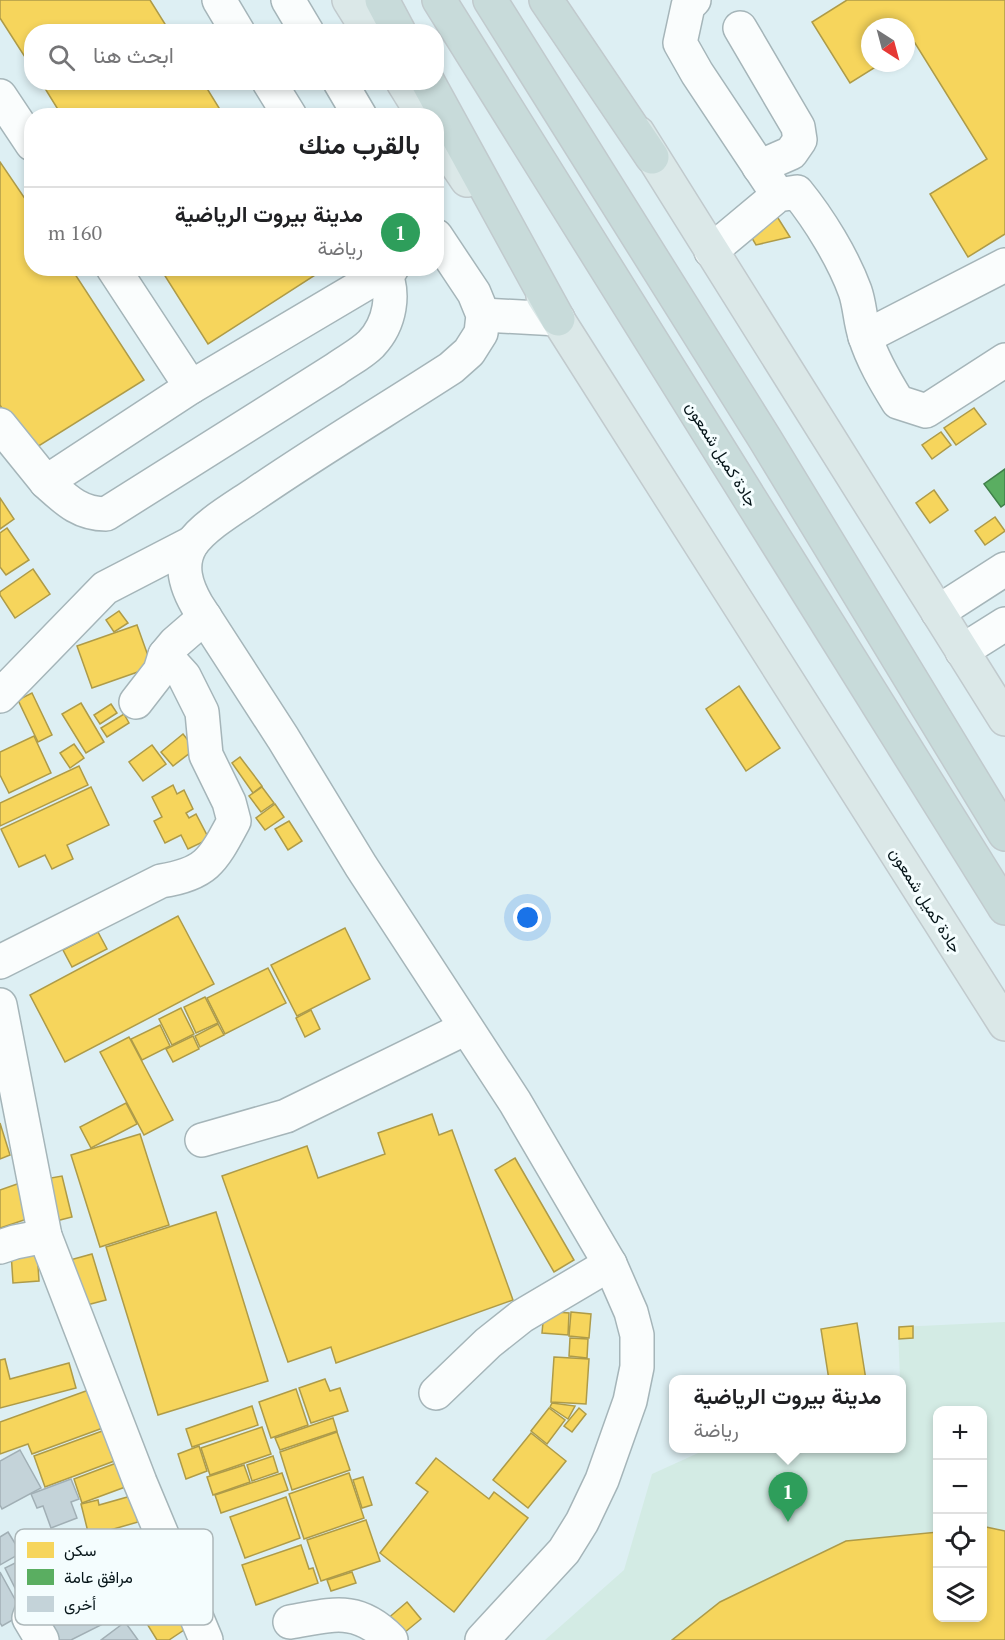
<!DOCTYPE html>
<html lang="ar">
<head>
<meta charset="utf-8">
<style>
  :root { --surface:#fff; --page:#f2f2f2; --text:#202124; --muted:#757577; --line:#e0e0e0; --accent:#516165 }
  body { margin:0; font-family:"PT Serif",Vazirmatn,serif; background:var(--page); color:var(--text); direction:rtl }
  .controls { position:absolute; right:18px; bottom:18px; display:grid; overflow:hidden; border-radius:12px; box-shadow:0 3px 9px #0003 }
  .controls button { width:54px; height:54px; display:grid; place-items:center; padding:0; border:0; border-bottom:2px solid var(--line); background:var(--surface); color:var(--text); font:30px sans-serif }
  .compass { position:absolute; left:861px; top:18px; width:54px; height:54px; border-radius:50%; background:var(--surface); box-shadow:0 3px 9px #0003; rotate:144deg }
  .you { position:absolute; left:528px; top:918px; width:21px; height:21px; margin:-15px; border:4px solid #fff; border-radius:50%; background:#1a73e8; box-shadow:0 0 0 9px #1a73e833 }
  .badge { display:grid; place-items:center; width:39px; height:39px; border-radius:50%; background:var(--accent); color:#fff; font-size:20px; font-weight:700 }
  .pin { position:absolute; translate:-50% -50px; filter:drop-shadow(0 2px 3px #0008) }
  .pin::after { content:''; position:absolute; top:32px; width:21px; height:18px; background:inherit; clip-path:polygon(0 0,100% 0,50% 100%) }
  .popup { position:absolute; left:669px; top:1375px; width:237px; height:78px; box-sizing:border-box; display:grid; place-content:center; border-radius:12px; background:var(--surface); filter:drop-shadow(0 2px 4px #0005); font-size:20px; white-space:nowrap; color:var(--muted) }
  .popup b { font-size:22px; color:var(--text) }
  .popup::after { content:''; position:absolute; left:50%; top:100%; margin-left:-12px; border:12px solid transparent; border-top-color:var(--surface) }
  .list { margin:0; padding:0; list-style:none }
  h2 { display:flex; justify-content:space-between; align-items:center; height:78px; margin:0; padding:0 24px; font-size:26px }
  h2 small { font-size:20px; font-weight:400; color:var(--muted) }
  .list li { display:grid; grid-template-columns:39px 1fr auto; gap:18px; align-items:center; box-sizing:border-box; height:90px; padding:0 24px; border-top:2px solid var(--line) }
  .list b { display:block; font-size:22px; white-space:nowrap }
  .list p { margin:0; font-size:20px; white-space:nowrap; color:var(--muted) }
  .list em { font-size:20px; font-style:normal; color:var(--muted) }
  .icon { flex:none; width:33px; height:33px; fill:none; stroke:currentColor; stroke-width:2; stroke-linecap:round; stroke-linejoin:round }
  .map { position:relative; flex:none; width:1005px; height:1640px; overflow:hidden; direction:ltr }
  .search { position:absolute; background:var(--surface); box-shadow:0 3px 9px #0003; left:24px; top:24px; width:420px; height:66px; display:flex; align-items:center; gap:15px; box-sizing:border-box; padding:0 21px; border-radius:24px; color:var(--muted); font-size:22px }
  .panel { position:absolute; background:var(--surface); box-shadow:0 3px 9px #0003; left:24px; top:108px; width:420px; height:168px; border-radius:24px; direction:rtl }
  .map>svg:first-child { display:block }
  .green { fill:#d3ebe4; fill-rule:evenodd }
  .homes { fill:#f6d55c; stroke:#ae9b48; stroke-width:1.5 }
  .public { fill:#5aae61; stroke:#40804b; stroke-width:1.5 }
  .building { fill:#c4d3d9; stroke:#a1afb5; stroke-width:1.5 }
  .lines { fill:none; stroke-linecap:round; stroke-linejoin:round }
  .minor-casing { stroke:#a5b5b9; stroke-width:36 }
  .major-casing { stroke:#c1cacd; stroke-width:36 }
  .highway-casing { stroke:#c1cacd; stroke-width:36 }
  .minor { stroke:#fafdfd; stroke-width:33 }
  .major { stroke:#dbe8e8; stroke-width:33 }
  .highway { stroke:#c8dbda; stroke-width:33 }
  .labels { text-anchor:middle; stroke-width:6; stroke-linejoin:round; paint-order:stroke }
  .street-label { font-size:16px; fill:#051418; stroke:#f4fdfe }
  .key { fill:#f4fdfe; stroke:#acb7b9; stroke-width:1.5 }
  .key-label { font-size:16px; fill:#051418 }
</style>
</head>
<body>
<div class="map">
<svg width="1005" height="1640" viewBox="0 0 1005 1640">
  <rect width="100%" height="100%" fill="#ddeff3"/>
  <!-- green -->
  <path class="green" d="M1005 1322V1640H545L624 1570 652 1474 707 1449 902 1448V1380L900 1379 898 1327ZM938 1410H982V1618H938Z"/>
  <!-- homes -->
  <g class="homes">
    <polygon points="0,0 150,0 170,32 32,32 32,68 0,18"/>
    <polygon points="847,0 1005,0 1005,234 968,257 930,194 987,159 915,43 906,48 906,27 870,27 870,63 882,63 850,83 812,22"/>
    <polygon points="41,82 203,82 224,116 62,116"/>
    <polygon points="0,162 32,209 32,268 71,268 144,380 29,452 0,405"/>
    <polygon points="771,207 790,237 756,245 749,233"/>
    <polygon points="160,268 322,268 323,270 208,344"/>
    <polygon points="974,408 986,424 956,445 944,428"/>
    <polygon points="941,432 951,445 932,459 922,445"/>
    <polygon points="934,490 948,510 930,523 916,503"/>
    <polygon points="0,498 14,519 0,529"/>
    <polygon points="995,517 1005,531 985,545 975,531"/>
    <polygon points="7,528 29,560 6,575 0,567 0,533"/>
    <polygon points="33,569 50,594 15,618 0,595 0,592"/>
    <polygon points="119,611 128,623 114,632 106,620"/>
    <polygon points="137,625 152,667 92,688 77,646"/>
    <polygon points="739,686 780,748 746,771 706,709"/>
    <polygon points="32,693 52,735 38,742 18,700"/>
    <polygon points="81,703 104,742 86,753 62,714"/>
    <polygon points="111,704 117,713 100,724 94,715"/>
    <polygon points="124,714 129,723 107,737 101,728"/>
    <polygon points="183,734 195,749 173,766 161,752"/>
    <polygon points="34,736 51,773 9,793 0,775 0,752"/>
    <polygon points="74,744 84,758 70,768 60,753"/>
    <polygon points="152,745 166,764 143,781 129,762"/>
    <polygon points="240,757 262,786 253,793 232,763"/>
    <polygon points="79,766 88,785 0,826 0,803"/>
    <polygon points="173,785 177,794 184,790 193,809 186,813 189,818 196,814 209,839 188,849 181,835 165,843 154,821 162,817 152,797"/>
    <polygon points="91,787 109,825 67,845 73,859 52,869 45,855 19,867 1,829"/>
    <polygon points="262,787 274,803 261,812 249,796"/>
    <polygon points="275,804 284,817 265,830 256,818"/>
    <polygon points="289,821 302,841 288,850 275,829"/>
    <polygon points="178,916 214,984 65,1062 30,995"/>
    <polygon points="345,928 370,979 297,1016 271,965"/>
    <polygon points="98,932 107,949 72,967 63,950"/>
    <polygon points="268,968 286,1003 225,1034 207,998"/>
    <polygon points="205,997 218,1023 196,1033 184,1007"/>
    <polygon points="181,1008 194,1034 172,1045 159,1019"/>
    <polygon points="311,1010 320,1029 305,1037 296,1018"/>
    <polygon points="218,1024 224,1035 200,1047 195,1036"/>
    <polygon points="160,1025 170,1046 142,1060 131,1039"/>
    <polygon points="193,1036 199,1049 173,1062 166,1049"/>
    <polygon points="129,1037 173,1120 144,1135 100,1052"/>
    <polygon points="126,1103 137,1124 91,1148 80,1127"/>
    <polygon points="432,1114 439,1135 452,1130 513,1300 336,1363 331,1347 288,1362 222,1176 307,1146 318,1178 385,1154 378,1133"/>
    <polygon points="0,1123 10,1155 0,1159"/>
    <polygon points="140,1134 169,1225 100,1247 71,1155"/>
    <polygon points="515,1158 574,1260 554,1272 495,1170"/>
    <polygon points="62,1176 72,1217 56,1221 45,1179"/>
    <polygon points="20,1183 33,1217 0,1228 0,1190"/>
    <polygon points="216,1212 268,1381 158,1415 106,1247"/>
    <polygon points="37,1250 39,1281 13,1283 11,1252"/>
    <polygon points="92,1254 106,1300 83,1306 70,1260"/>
    <polygon points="544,1311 569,1313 568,1335 542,1333"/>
    <polygon points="571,1312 591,1314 589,1338 569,1336"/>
    <polygon points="857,1323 866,1380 829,1380 821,1329"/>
    <polygon points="913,1326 913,1338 899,1339 899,1327"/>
    <polygon points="570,1338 588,1339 587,1358 569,1356"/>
    <polygon points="554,1357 589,1359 586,1404 551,1402"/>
    <polygon points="5,1359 10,1379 69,1363 76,1388 0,1408 0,1360"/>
    <polygon points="325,1379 330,1391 340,1388 348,1411 311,1423 299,1388"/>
    <polygon points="97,1387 111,1425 32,1454 28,1444 0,1454 0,1422"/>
    <polygon points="296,1389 308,1425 271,1438 259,1402"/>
    <polygon points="552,1403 575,1406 568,1419 550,1407"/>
    <polygon points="252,1406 258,1425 192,1447 186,1429"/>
    <polygon points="549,1408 565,1420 547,1444 531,1431"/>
    <polygon points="579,1408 586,1414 572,1432 564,1426"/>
    <polygon points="333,1418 337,1431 280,1450 275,1438"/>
    <polygon points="262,1427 271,1454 210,1475 201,1448"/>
    <polygon points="105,1430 117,1460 45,1487 34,1456"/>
    <polygon points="337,1432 350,1470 292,1490 280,1452"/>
    <polygon points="531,1433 566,1461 528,1508 493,1480"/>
    <polygon points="199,1446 207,1471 186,1479 178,1454"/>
    <polygon points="273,1456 278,1472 252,1481 247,1465"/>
    <polygon points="436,1458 489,1499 494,1492 528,1518 454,1612 380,1553 428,1492 416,1483"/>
    <polygon points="119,1462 128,1486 82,1503 74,1479"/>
    <polygon points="244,1465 250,1482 213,1495 207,1477"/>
    <polygon points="282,1473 288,1490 221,1513 215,1495"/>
    <polygon points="349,1473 364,1518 304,1539 289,1494"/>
    <polygon points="363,1477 372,1505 362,1508 353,1480"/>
    <polygon points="131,1496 138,1522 89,1536 81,1504 98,1500 99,1505"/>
    <polygon points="286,1497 300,1538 245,1558 230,1517"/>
    <polygon points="366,1520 380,1561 321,1581 307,1540"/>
    <polygon points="986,1527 1005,1531 1005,1640 672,1640 720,1602 846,1541 938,1532 938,1618 982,1618 982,1528"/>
    <polygon points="301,1545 309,1569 313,1568 318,1583 256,1605 242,1565"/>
    <polygon points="161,1563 173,1583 143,1600 132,1580"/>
    <polygon points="352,1572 356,1583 331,1591 327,1580"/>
    <polygon points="168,1592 184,1630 169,1640 157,1640 144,1619 151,1614 147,1606"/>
    <polygon points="407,1602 421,1619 399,1637 386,1620"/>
  </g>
  <!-- public -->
  <polygon class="public" points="1005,469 1005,504 1001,507 984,484"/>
  <!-- building -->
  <g class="building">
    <polygon points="20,1450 41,1488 2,1509 0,1505 0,1461"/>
    <polygon points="71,1479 79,1499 71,1502 77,1518 51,1528 43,1506 37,1508 31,1494"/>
    <polygon points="8,1532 21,1553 0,1565 0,1537"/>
    <polygon points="65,1538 79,1567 19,1596 5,1568"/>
    <polygon points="118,1569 139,1608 116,1620 96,1581"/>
    <polygon points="0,1572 23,1614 2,1626 0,1623"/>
    <polygon points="91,1583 109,1621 71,1640 46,1640 32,1612"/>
    <polygon points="125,1622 138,1640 101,1640"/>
  </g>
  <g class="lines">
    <defs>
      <g id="minor">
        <polyline points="219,0 238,32"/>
        <polyline points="288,0 307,32"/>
        <polyline points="694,0 688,6 680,43 697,73 778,195"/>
        <polyline points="740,28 798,127 800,140 791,153 759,167"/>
        <polyline points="269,82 290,116"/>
        <polyline points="340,82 360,116"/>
        <polyline points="0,96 32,144"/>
        <path d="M436 236 474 293 483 315 481 333 469 352 451 368C386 410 319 450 255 494 236 507 203 526 191 545 179 565 186 586 197 605L283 738 361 866 515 1102 610 1264 631 1312 637 1335V1367L630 1401 602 1480 582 1522 564 1551 482 1640"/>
        <path d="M711 251 778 195 797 192C819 219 843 258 855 291 860 305 860 321 865 336 872 359 885 381 898 402L926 411 1005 360"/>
        <polyline points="113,268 191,387"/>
        <polyline points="483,315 558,319"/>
        <polyline points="865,337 1005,265"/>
        <polyline points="0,425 46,482 191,387 392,268"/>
        <path d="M46 482C65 499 79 514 106 514L336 369C347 361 361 354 371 344 390 324 396 293 383 268"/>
        <polyline points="938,612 1005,569"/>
        <polyline points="962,651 1005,624"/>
        <polyline points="0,696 105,588 192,543"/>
        <polyline points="136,702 160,671 165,655"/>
        <path d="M0 962 161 881C207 874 213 860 234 821L229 802 206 755 202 712 184 676 165 655 175 643 205 617"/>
        <polyline points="0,1005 45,1236 140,1482 206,1640"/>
        <polyline points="202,1140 286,1116 466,1028"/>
        <polyline points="0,1247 15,1242 45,1236"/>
        <polyline points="436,1393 488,1343 522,1316 610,1264"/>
        <path d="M290 1622C332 1615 357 1605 391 1640"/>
        <polyline points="42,1640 29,1618 32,1610 102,1569 167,1546"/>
      </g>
      <g id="major">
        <polyline points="349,0 369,32"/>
        <polyline points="403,82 424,116"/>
        <polyline points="638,133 1005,719"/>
        <polyline points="436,134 467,180"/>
        <polyline points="543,296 1005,1024"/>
      </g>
      <g id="highway">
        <polyline points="382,0 399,32"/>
        <polyline points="439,0 1005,908"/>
        <polyline points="490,0 765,439 1005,834"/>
        <polyline points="546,0 652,157"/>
        <polyline points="428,82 558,319"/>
      </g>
    </defs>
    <!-- minor casing -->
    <use href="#minor" class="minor-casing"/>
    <!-- major casing -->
    <use href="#major" class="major-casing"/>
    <!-- highway casing -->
    <use href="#highway" class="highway-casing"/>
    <!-- minor -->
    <use href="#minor" class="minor"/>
    <!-- major -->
    <use href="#major" class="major"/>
    <!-- highway -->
    <use href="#highway" class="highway"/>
  </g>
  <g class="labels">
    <!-- street labels -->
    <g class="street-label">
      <text transform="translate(722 454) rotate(58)" y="6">جادة كميل شمعون</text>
      <text transform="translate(926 900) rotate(58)" y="6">جادة كميل شمعون</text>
    </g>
  </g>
  <!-- legend -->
  <rect x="15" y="1529" width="198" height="96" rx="9" class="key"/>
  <rect x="27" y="1542" width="27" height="16" fill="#f6d55c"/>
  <rect x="27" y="1569" width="27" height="16" fill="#5aae61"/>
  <rect x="27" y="1596" width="27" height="16" fill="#c4d3d9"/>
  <g class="key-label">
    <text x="64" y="1556">سكن</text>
    <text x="64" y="1583">مرافق عامة</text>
    <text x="64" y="1610">أخرى</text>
  </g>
</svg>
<div class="controls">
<button>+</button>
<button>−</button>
<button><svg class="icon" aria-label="locate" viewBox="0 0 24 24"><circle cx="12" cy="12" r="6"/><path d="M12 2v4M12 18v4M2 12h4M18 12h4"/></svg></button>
<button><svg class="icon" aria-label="layers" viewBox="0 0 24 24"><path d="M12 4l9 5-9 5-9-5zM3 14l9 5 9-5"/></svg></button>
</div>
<svg class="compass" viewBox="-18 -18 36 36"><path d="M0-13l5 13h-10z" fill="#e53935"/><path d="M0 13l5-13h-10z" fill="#757577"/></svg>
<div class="you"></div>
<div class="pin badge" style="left:788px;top:1522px;background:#2e9e5b">1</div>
<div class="popup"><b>مدينة بيروت الرياضية</b>رياضة</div>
<div class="search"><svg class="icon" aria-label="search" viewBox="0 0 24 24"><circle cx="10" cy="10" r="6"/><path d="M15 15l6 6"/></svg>ابحث هنا</div>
<section class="panel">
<h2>بالقرب منك<small></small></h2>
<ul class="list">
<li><span class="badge" style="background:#2e9e5b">1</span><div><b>مدينة بيروت الرياضية</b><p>رياضة</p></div><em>160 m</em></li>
</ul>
</section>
</div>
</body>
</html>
